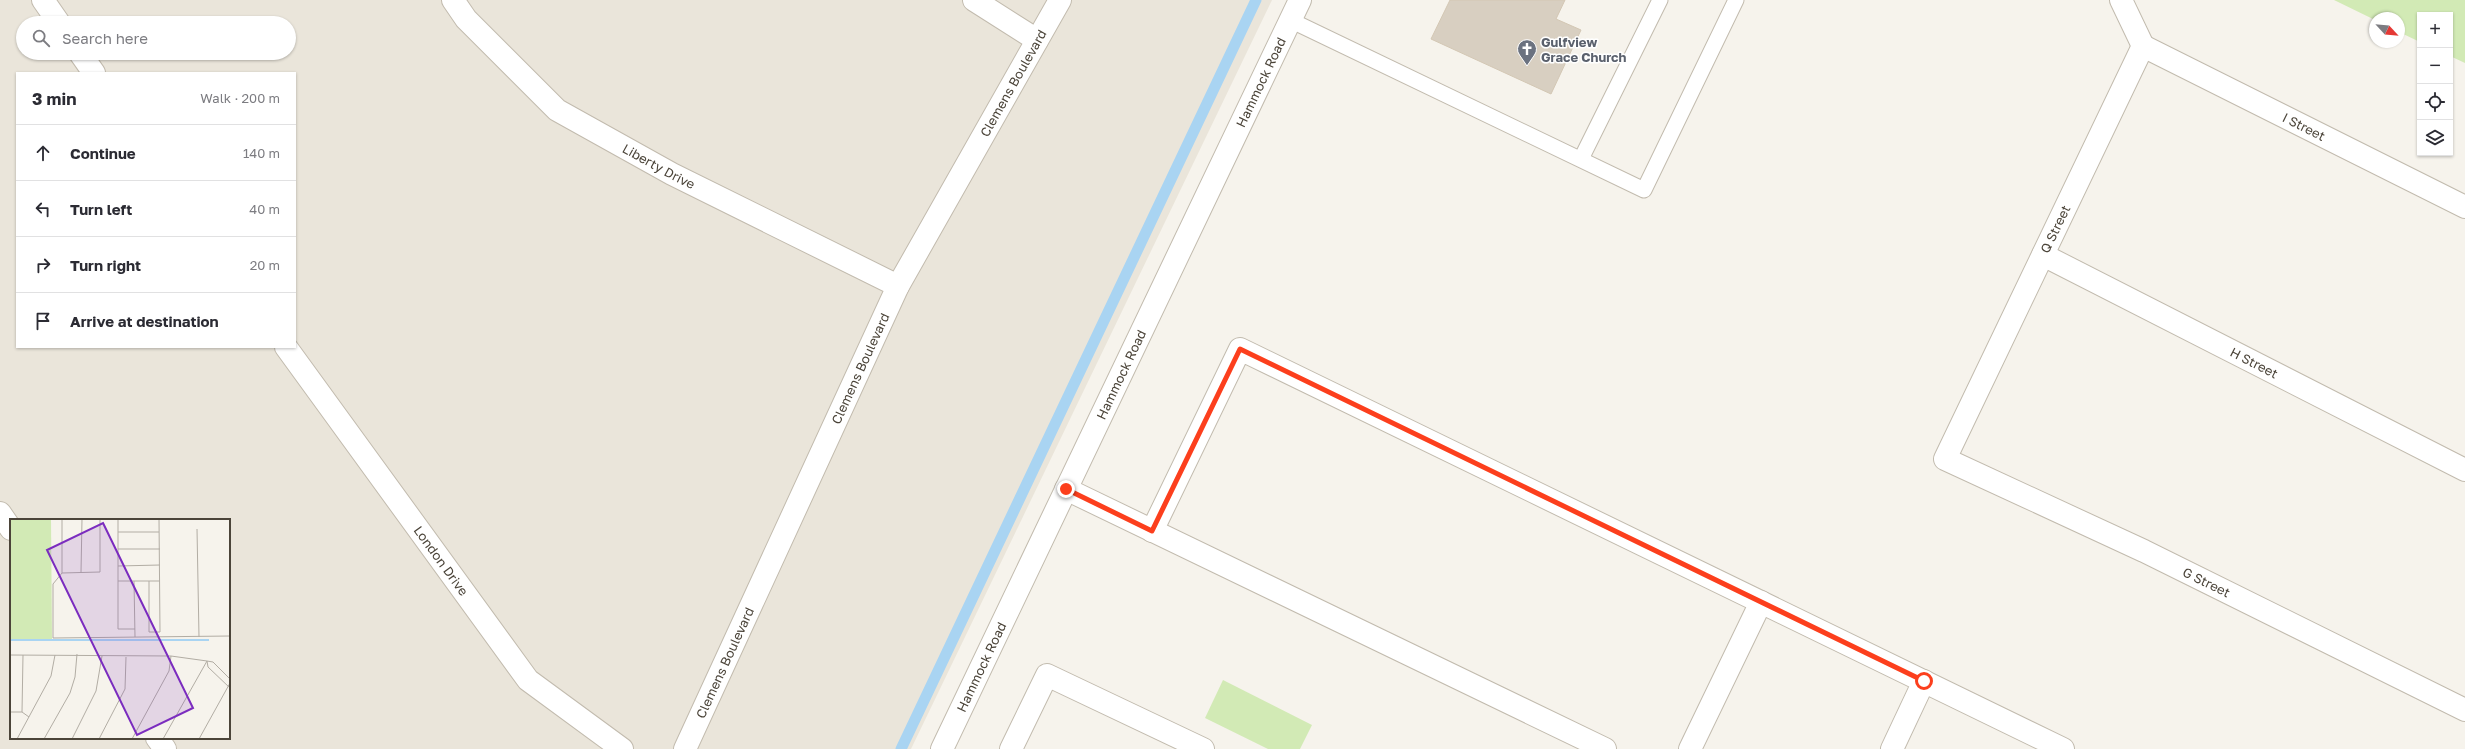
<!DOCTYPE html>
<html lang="en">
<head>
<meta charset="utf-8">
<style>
  :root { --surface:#fff; --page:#f7f7f7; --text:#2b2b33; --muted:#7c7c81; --line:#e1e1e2 }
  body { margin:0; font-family:"Golos Text",sans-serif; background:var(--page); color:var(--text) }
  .controls { position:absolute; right:12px; top:12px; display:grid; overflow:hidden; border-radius:0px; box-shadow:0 1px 3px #0004 }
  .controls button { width:36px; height:36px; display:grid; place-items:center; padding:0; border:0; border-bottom:1px solid var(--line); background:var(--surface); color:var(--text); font:20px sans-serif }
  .compass { position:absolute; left:2369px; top:12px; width:36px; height:36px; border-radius:50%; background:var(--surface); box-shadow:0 1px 3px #0004; rotate:116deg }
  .stop { position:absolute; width:12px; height:12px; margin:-9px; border:3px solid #fc3f1d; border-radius:50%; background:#fff }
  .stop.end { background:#fc3f1d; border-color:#fff; box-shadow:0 1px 4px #0008 }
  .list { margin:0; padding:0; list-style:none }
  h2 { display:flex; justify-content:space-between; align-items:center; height:52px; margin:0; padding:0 16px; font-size:17px }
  h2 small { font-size:13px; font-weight:400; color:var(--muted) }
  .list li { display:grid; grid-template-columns:26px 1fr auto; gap:12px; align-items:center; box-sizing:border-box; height:56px; padding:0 16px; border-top:1px solid var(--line) }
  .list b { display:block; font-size:15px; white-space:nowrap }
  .list em { font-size:13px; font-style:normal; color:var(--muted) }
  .icon { flex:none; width:22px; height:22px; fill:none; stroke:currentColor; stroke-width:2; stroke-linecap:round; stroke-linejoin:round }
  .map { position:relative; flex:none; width:2465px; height:749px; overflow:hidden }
  .search { position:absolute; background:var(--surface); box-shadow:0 1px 3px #0004; left:16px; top:16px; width:280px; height:44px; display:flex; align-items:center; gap:10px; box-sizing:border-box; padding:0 14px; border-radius:22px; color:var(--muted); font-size:15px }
  .panel { position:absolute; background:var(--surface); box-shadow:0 1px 3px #0004; left:16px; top:72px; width:280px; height:276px; border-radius:0px }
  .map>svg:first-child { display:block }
  .residential { fill:#eae5da; fill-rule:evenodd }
  .green { fill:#d2eab5 }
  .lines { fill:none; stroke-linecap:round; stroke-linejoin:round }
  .stream { stroke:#a9d4f2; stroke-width:11 }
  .building { fill:#d8cfc1; stroke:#d3c7b4 }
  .lane-casing { stroke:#c2bbae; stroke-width:17 }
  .street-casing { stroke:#c2bbae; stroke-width:24 }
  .lane { stroke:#fff; stroke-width:15 }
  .street { stroke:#fff; stroke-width:22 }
  .route { stroke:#fc3f1d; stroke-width:5 }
  .labels { text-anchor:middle; stroke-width:3; stroke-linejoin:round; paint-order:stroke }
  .worship-label { font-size:13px; font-weight:bold; fill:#5b616d; stroke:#fff; text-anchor:start }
  .street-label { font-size:13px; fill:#4b4439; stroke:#fff }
  .inset-river { fill:none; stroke:#a9d4f2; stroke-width:2 }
  .inset-road { fill:none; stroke:#b2ada4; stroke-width:1 }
  .view { fill:#7b2cbf; fill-opacity:0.15; stroke:#7b2cbf; stroke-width:2 }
  .inset-edge { fill:none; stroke:#4b4439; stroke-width:2 }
</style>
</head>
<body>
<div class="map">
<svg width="2465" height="749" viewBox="0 0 2465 749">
  <rect width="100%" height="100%" fill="#f6f3ec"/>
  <!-- residential -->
  <path class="residential" d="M0 0H1272L911 749H0ZM23 23H289V53H23ZM17 73H295V347H17ZM11 520H229V738H11Z"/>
  <!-- green -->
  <g class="green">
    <polygon points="2334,0 2465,0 2465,63 2450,56 2450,15 2420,15 2420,42 2399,32 2399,18 2375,18 2375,20"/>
    <polygon points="1223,680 1312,725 1300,749 1268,749 1205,718"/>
  </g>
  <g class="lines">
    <!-- stream -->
    <polyline class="stream" points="901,749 1256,0"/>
  </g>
  <!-- building -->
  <polygon class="building" points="1450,0 1565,0 1556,19 1581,30 1551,94 1431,39"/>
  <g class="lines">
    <defs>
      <g id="lane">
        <polyline points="1290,20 1644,190 1736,0"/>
        <polyline points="1581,159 1660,0"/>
      </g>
      <g id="street">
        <polyline points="43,0 59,23"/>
        <path id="s1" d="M453 0 466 19 557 110 672 174 898 286"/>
        <polyline points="974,0 1037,40"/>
        <polyline points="2121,0 2143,46"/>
        <path id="s2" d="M2143 46 1945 459 2144 551 2465 710"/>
        <path id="s3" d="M2143 46 2465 207"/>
        <polyline points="80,53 94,73"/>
        <path id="s4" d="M2043 255 2465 470"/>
        <path id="s5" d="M286 347 528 680 622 749"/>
        <polyline points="1066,489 1605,749"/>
        <polyline points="0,513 11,529"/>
        <polyline points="1152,531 1240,349 2063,749"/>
        <polyline points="157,738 165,749"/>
        <path id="s6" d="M685 749 898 286 1060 0"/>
        <path id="s7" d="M942 749 1300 0"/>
        <polyline points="1011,749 1047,675 1203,749"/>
        <polyline points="1690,749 1761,602"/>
        <polyline points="1892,749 1924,681"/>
      </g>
    </defs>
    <!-- lane casing -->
    <use href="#lane" class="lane-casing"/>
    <!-- street casing -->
    <use href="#street" class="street-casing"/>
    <!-- lane -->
    <use href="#lane" class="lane"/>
    <!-- street -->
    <use href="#street" class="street"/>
  </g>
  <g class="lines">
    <!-- route -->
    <polyline class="route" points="1066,489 1152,531 1240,349 1924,681"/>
  </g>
  <!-- icons -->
  <defs>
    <symbol id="church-pin" viewBox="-11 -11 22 30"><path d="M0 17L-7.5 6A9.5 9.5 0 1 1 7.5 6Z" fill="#6b7280" stroke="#fff"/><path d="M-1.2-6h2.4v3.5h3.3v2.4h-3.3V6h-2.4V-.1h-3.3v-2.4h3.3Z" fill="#fff"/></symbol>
  </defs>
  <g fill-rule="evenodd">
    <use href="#church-pin" x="1516" y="38" width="22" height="30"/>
  </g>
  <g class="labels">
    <!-- worship labels -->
    <g class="worship-label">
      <text x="1541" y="47">Gulfview<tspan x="1541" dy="15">Grace Church</tspan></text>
    </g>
    <!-- street labels -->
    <g class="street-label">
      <text dy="5" stroke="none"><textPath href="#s7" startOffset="739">Hammock Road</textPath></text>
      <text dy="5" stroke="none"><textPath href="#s6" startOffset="743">Clemens Boulevard</textPath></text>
      <text dy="5" stroke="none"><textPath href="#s3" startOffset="180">I Street</textPath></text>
      <text dy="5" stroke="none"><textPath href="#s1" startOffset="268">Liberty Drive</textPath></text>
      <text transform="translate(2055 229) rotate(-64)" y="5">Q Street</text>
      <text dy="5" stroke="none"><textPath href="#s4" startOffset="237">H Street</textPath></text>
      <text dy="5" stroke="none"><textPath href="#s6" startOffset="419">Clemens Boulevard</textPath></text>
      <text dy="5" stroke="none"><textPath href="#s7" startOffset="415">Hammock Road</textPath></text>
      <text dy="5" stroke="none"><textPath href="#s5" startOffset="264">London Drive</textPath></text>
      <text dy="5" stroke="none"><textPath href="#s2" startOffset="747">G Street</textPath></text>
      <text dy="5" stroke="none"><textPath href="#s6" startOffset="95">Clemens Boulevard</textPath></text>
      <text dy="5" stroke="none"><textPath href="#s7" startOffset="91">Hammock Road</textPath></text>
    </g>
  </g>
  <!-- overview -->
  <g transform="translate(10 519)">
    <rect width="220" height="220" fill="#f6f3ec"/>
    <path d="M0 0H41L42 121 0 122Z" fill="#d2eab5"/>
    <path class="inset-river" d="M0 121H199"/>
    <path class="inset-road" d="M108 0V110H125M187 10 189 118M108 13H149M108 30H150M108 47 150 46M71 53 72 0M52 54 43 65V119L220 117M52 54 90 53V0M52 54V0M108 62H150M124 62 125 118M139 62V113H150L149 0M0 136 161 137 197 142 153 220M220 160 203 143 197 142 198 148 220 169M0 193H12L19 198M12 193 13 136M7 220 41 157 45 136M34 220 60 174 65 158 67 135M62 220 86 172 92 137M89 220 115 170 116 138M122 220 159 152 161 137M189 220 220 164"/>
    <path class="view" d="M93 4 183 189 127 216 37 31Z"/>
    <rect width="220" height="220" class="inset-edge"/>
  </g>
</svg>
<div class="controls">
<button>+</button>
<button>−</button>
<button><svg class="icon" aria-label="locate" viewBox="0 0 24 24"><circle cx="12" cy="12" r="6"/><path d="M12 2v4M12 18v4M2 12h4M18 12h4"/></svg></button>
<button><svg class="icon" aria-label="layers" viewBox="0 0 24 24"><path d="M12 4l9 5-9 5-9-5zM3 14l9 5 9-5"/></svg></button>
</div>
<svg class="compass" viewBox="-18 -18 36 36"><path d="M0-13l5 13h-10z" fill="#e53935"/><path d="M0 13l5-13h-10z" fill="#7c7c81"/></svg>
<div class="stop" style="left:1924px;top:681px"></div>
<div class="stop end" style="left:1066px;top:489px"></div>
<div class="search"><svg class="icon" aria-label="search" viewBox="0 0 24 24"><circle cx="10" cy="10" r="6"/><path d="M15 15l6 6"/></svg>Search here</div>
<section class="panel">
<h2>3 min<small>Walk · 200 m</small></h2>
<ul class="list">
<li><svg class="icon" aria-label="ahead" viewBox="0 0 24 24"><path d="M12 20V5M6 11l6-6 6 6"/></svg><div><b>Continue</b></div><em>140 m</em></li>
<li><svg class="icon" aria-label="left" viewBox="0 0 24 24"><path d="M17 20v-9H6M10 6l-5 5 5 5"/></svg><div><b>Turn left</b></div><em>40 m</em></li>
<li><svg class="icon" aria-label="right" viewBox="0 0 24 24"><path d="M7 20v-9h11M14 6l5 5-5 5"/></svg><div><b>Turn right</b></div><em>20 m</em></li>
<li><svg class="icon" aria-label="arrive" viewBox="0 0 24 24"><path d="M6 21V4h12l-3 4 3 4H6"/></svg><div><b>Arrive at destination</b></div></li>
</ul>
</section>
</div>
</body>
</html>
